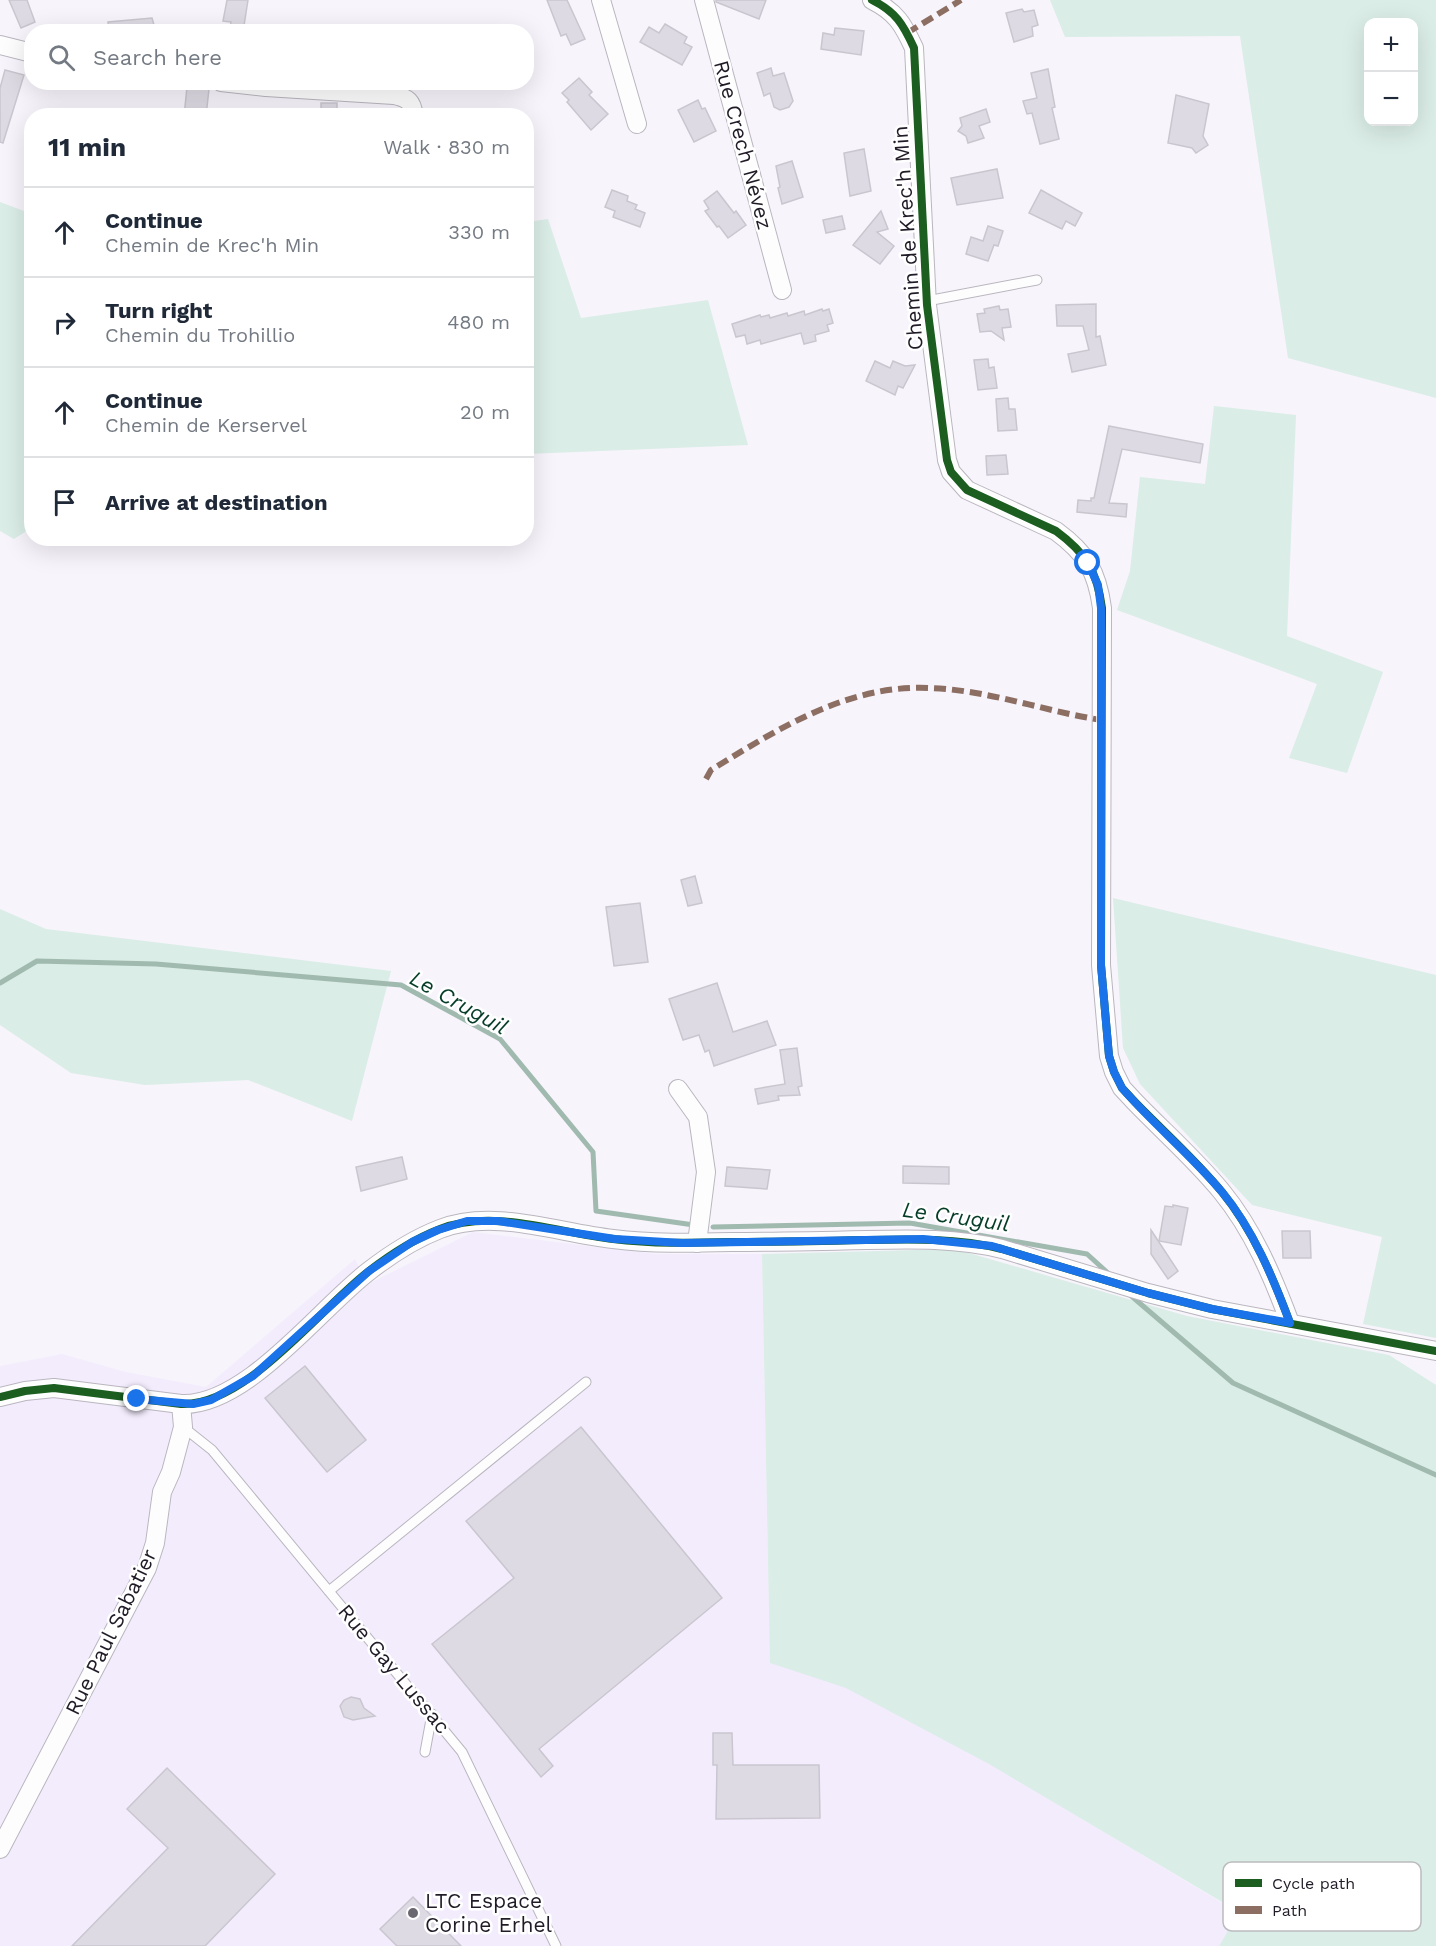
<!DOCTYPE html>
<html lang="en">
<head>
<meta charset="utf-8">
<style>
  :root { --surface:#fff; --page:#f6f6f7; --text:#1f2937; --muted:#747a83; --line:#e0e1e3 }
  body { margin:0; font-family:"Work Sans",sans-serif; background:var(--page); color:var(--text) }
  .controls { position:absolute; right:18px; top:18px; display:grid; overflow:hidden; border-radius:12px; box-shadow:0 6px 24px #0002 }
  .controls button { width:54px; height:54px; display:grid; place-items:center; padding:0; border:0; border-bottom:2px solid var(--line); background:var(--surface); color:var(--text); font:30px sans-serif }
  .stop { position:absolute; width:18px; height:18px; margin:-14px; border:4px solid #1a73e8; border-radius:50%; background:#fff }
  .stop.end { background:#1a73e8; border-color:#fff; box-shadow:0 2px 6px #0008 }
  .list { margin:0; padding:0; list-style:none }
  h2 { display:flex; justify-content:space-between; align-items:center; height:78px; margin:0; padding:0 24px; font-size:26px }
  h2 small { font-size:20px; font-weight:400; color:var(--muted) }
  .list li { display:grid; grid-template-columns:39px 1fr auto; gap:18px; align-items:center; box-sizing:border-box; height:90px; padding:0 24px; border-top:2px solid var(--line) }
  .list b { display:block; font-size:22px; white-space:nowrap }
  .list p { margin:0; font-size:20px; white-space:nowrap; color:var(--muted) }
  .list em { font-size:20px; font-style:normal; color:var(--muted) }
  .icon { flex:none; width:33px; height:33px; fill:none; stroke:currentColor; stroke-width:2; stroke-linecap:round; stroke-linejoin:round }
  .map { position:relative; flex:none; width:1436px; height:1946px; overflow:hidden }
  .search { position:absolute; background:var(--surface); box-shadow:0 6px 24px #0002; left:24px; top:24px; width:510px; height:66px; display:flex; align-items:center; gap:15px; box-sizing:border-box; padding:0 21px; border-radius:24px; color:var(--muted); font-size:22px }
  .panel { position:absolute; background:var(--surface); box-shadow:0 6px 24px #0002; left:24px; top:108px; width:510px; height:438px; border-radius:24px }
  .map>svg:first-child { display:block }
  .built { fill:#f3ecfd }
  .green { fill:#daede6; fill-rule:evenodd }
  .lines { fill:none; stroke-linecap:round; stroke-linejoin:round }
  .stream { stroke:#a0baaf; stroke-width:5 }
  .building { fill:#dedae3; stroke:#cac6cf; stroke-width:1.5 }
  .service-casing { stroke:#bab6bf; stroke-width:11 }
  .minor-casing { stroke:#bab6bf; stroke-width:20 }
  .service { stroke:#fefdfe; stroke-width:9 }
  .minor { stroke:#fefdfe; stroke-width:18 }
  .quiet { stroke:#8d6e63; stroke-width:6; stroke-dasharray:12 6; stroke-linecap:butt }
  .cycleway-casing { stroke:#fff; stroke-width:11 }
  .cycleway { stroke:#1b5e20; stroke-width:8 }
  .route { stroke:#1a73e8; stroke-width:8 }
  .poi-dot { fill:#6b6771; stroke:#fff; stroke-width:2 }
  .labels { text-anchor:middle; stroke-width:5; stroke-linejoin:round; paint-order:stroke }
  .street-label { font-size:21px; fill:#201b26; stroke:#fff }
  .poi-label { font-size:21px; fill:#201b26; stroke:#fff; text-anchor:start }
  .water-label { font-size:22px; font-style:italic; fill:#063d29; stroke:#fff }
  .key { fill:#fff; stroke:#bcbbbe; stroke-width:1.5 }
  .key-label { font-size:16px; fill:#201b26 }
</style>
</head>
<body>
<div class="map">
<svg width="1436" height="1946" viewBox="0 0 1436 1946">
  <rect width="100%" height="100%" fill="#f7f4fb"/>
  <!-- built -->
  <polygon class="built" points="473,1232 656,1254 762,1254 769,1613 990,1764 1239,1913 1219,1946 0,1946 0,1366 62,1354 126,1372 206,1387 355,1259 368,1284"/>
  <!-- green -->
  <g class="green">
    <path d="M1050 0H1436V398L1288 358 1240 36 1065 37ZM1368 22H1414V122H1368Z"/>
    <polygon points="0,202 32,214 31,528 14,539 0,531"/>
    <polygon points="548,219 581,318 708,300 748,445 527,454 527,222"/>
    <polygon points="1214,406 1296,415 1287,636 1383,672 1347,773 1289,758 1317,684 1117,610 1130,571 1140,477 1205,484"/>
    <polygon points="1113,898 1436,975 1436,1338 1363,1324 1382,1237 1252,1205 1140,1084 1123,1048"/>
    <polygon points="0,909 46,929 391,971 352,1121 248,1080 145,1085 71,1073 0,1025"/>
    <polygon points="955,1249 1187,1316 1389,1355 1436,1385 1436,1946 1219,1946 1239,1912 989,1764 846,1688 770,1663 762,1254"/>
  </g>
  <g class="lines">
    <!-- stream -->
    <g class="stream">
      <polyline points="0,983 37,961 156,964 401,985 500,1039 593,1152 596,1211 694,1225"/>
      <polyline points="713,1227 910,1223 1087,1254 1109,1274"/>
      <polyline points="1129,1294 1233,1383 1436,1475"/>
    </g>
  </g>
  <!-- building -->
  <g class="building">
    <polygon points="9,0 27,0 35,22 21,28"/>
    <polygon points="227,0 248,0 243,32 229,32 231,22 223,21"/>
    <polygon points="547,0 567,0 585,39 571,45 566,34 561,36"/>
    <polygon points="716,0 766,0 759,19 716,2"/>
    <polygon points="1022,9 1024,12 1034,10 1038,25 1032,27 1033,36 1014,42 1006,13"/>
    <polygon points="152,18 156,32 109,32 108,22"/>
    <polygon points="665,24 687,37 684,43 692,47 682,65 640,42 649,27 659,33"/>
    <polygon points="835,28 864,31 861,55 821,49 823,33 834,35"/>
    <polygon points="771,68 773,76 784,73 793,101 789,107 780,110 774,107 770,93 764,96 757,73"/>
    <polygon points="1048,69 1055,107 1052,108 1059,139 1040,144 1032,113 1027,114 1023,101 1037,98 1031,73"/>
    <polygon points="5,70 24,75 3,143 0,142 0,88"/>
    <polygon points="579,78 592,92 589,95 608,114 591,130 567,102 569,100 562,93"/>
    <polygon points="187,87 209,89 206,116 184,116"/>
    <polygon points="1176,95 1209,104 1203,136 1208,145 1196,153 1192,148 1168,143"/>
    <polygon points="698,100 702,109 705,108 716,131 694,142 678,110"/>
    <rect x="321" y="103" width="16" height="13"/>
    <polygon points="986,109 990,122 979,126 984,138 968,143 966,136 958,131 962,126 960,118"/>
    <polygon points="864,149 871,191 850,196 844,153"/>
    <polygon points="792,161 803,197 782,204 778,188 780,187 776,166"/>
    <polygon points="997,169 1003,198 957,205 951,178"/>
    <polygon points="612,190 628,196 627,201 637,205 635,209 645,213 640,227 613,217 615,211 605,207"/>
    <polygon points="1041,190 1082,213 1075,226 1066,221 1062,229 1029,213"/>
    <polygon points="717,191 734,213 736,211 746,225 728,238 719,226 717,227 705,211 709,209 704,201"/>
    <polygon points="881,211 888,229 877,232 894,246 880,264 853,245"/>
    <polygon points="842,216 845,229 826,233 823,220"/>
    <polygon points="988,226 1003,231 998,246 994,245 988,261 966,254 971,237 983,241"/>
    <polygon points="1096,304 1096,337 1100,336 1106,365 1072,372 1068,354 1089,350 1083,326 1057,326 1056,305"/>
    <polygon points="999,306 1000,310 1008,309 1011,327 1002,328 1004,340 991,331 980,332 977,314 985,313 984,309"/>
    <polygon points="822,309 823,311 829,309 833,323 827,325 829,331 815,335 816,341 804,344 801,333 761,344 760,340 747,344 745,335 736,337 732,324 760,315 761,317 769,315 770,318 787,313 788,316 804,311 805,315"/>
    <polygon points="988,359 989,368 994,367 997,388 978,390 974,360"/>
    <polygon points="875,361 890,368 893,361 905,366 915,365 903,388 898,386 895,395 866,381"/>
    <polygon points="1008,398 1009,409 1015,409 1017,430 998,431 996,399"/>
    <polygon points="1109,426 1203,444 1200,463 1122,449 1109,503 1127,504 1126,517 1077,512 1078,500 1091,501 1091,498 1094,498"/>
    <polygon points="1006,455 1008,474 987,475 986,456"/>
    <polygon points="695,876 702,903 688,906 681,880"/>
    <polygon points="640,903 648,962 614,966 606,907"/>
    <polygon points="717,983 733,1032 767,1021 776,1045 714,1066 709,1050 705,1052 699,1035 683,1040 669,999"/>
    <polygon points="797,1048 802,1086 798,1087 800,1095 778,1096 779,1100 758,1104 755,1089 785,1084 780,1050"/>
    <polygon points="402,1157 407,1179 361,1191 356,1167"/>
    <polygon points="903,1166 949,1167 949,1184 903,1183"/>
    <polygon points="727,1167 770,1170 767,1189 725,1186"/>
    <polygon points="1173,1205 1188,1208 1181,1245 1159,1241 1165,1206 1173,1207"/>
    <polygon points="1151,1230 1178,1271 1168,1279 1151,1254"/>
    <polygon points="1282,1231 1310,1231 1311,1258 1283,1258"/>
    <polygon points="305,1366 366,1440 327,1472 265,1398"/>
    <polygon points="581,1427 722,1598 539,1749 553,1766 541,1777 432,1644 514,1578 466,1521"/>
    <polygon points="351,1697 360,1699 364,1708 375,1716 353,1720 344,1717 340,1706 344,1700"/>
    <polygon points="713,1733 732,1733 733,1765 819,1765 820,1818 716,1819 717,1765 713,1765"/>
    <polygon points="167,1768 275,1874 205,1946 72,1946 168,1848 127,1809"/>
    <polygon points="413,1897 461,1946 397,1946 380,1929"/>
  </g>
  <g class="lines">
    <defs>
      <g id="service">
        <polyline points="927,301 1037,280"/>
        <polyline points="183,1427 212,1450 462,1752 556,1946"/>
        <polyline points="329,1591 586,1382"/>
        <polyline points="425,1752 432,1714"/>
      </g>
      <g id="minor">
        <polyline points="601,0 637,124"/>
        <polyline points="704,0 782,290"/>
        <path d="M872 0C896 12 903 24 914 48L927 305 947 460 951 472 967 490 1056 531C1086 553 1097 571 1102 608L1101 965 1109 1056 1114 1072 1122 1088 1135 1102C1164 1132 1196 1160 1222 1192 1253 1230 1273 1277 1290 1323"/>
        <polyline points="0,45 32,53"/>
        <path d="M221 82 266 87 394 95C408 98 412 101 414 116"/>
        <polyline points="678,1089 698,1117 706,1172 697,1243"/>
        <path d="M0 1397 25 1391 54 1388 181 1404C246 1407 320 1308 369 1271 391 1254 414 1239 440 1229 493 1208 558 1233 613 1239 652 1244 692 1243 731 1242 776 1242 822 1241 867 1240 912 1239 958 1238 1002 1249L1148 1293 1212 1309 1436 1351"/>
        <polyline points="0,1849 147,1568 155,1543 162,1492 171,1472 183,1427 181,1404"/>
      </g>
    </defs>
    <!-- service casing -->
    <use href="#service" class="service-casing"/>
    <!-- minor casing -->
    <use href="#minor" class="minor-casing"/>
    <!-- service -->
    <use href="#service" class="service"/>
    <!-- minor -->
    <use href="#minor" class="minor"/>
    <!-- quiet -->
    <g class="quiet">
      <polyline points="907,33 961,0"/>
      <path d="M706 779 711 770C778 729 848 684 930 688 988 690 1044 711 1101 720"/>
    </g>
    <defs>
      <g id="cycleway">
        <path d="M872 0C896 12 903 24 914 48L927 305 947 460 951 472 967 490 1056 531C1086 553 1097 571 1102 608L1101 965 1109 1056 1114 1072 1122 1088 1135 1102C1164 1132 1196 1160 1222 1192 1253 1230 1273 1277 1290 1323"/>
        <path d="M0 1397 25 1391 54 1388 181 1404C246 1407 320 1308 369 1271 391 1254 414 1239 440 1229 493 1208 558 1233 613 1239 652 1244 692 1243 731 1242 776 1242 822 1241 867 1240 912 1239 958 1238 1002 1249L1148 1293 1212 1309 1436 1351"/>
      </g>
    </defs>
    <!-- cycleway casing -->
    <use href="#cycleway" class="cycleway-casing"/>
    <!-- cycleway -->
    <use href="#cycleway" class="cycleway"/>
  </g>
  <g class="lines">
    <!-- route -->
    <path class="route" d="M137 1399 193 1404 211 1400 253 1376 369 1271 412 1242 438 1230 467 1221H498L615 1239 682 1243 923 1239 992 1246 1148 1293 1212 1309 1290 1323C1273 1278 1253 1229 1222 1192 1191 1155 1153 1124 1122 1088L1114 1072 1109 1056 1101 965V608L1098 585 1088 563"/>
  </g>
  <!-- markers -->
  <circle class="poi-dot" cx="413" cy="1913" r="6"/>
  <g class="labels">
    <!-- street labels -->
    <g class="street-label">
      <text transform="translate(743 145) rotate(75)" y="7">Rue Crech Névez</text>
      <text transform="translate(908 238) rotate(-94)" y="7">Chemin de Krec'h Min</text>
      <text transform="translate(111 1632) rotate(-64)" y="7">Rue Paul Sabatier</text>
      <text transform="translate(394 1669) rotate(50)" y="7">Rue Gay Lussac</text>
    </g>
    <!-- poi labels -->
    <g class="poi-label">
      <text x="425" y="1908">LTC Espace<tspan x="425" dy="24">Corine Erhel</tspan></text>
    </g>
    <!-- water labels -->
    <g class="water-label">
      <text transform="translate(459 1002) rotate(29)" y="8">Le Cruguil</text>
      <text transform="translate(956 1216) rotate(8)" y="8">Le Cruguil</text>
    </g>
  </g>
  <!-- legend -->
  <rect x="1223" y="1862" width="198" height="69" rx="9" class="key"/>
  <rect x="1235" y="1879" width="27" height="8" fill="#1b5e20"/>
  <rect x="1235" y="1906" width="27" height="8" fill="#8d6e63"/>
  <g class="key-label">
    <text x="1272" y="1889">Cycle path</text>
    <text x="1272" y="1916">Path</text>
  </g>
</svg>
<div class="controls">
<button>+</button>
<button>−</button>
</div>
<div class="stop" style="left:1088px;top:563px"></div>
<div class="stop end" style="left:137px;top:1399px"></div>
<div class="search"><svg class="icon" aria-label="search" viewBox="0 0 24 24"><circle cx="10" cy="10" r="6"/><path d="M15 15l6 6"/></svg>Search here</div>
<section class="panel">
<h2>11 min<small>Walk · 830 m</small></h2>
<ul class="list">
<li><svg class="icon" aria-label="ahead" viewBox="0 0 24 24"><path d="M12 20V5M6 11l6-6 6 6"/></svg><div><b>Continue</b><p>Chemin de Krec'h Min</p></div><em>330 m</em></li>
<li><svg class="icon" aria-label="right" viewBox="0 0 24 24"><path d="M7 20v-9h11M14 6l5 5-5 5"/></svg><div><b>Turn right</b><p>Chemin du Trohillio</p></div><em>480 m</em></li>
<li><svg class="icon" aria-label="ahead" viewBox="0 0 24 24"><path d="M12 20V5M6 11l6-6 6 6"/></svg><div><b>Continue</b><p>Chemin de Kerservel</p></div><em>20 m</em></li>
<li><svg class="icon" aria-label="arrive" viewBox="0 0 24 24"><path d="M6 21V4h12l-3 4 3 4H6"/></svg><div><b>Arrive at destination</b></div></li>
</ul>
</section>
</div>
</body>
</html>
